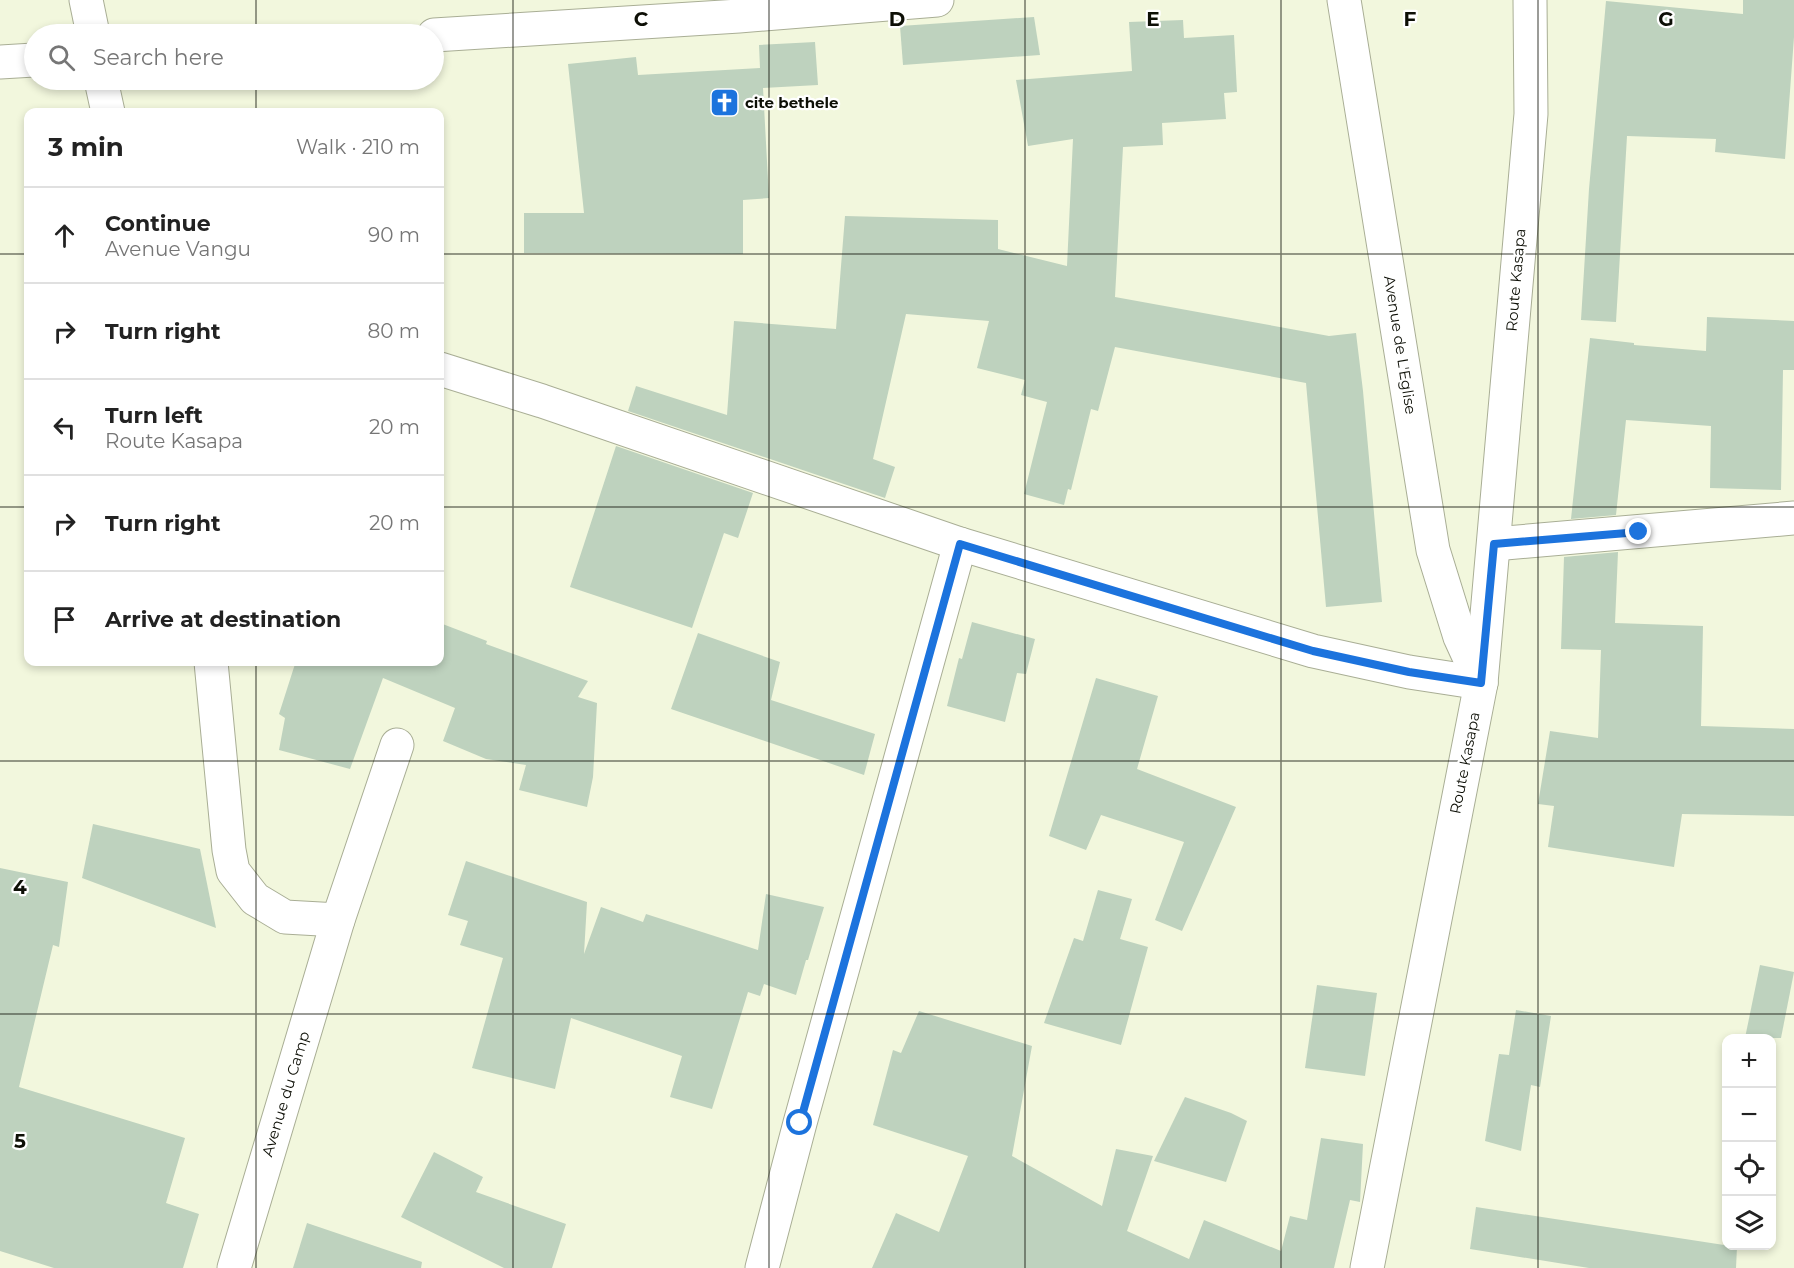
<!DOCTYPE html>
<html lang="en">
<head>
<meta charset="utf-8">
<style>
  :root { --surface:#fff; --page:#f2f2f2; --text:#222; --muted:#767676; --line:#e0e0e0 }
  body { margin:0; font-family:Montserrat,sans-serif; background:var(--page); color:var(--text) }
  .controls { position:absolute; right:18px; bottom:18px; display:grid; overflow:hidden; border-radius:12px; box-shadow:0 3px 9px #0003 }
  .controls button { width:54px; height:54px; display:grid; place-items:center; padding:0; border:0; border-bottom:2px solid var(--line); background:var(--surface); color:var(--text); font:30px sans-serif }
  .stop { position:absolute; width:18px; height:18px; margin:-14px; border:4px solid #1c73dd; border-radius:50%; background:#fff }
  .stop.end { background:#1c73dd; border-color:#fff; box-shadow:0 2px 6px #0008 }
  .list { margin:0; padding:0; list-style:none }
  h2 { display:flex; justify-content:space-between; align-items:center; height:78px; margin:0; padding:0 24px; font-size:26px }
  h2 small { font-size:20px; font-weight:400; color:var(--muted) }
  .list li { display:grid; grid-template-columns:39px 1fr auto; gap:18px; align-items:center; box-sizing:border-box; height:96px; padding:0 24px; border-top:2px solid var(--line) }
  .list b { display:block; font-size:22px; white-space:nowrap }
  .list p { margin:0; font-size:20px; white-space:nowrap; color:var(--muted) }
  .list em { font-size:20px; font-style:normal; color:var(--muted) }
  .icon { flex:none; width:33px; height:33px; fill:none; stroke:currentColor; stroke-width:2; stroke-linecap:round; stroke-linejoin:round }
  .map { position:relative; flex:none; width:1794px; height:1268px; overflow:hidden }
  .search { position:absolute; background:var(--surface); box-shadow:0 3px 9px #0003; left:24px; top:24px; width:420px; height:66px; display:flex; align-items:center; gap:15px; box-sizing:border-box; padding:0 21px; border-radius:33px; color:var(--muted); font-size:22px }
  .panel { position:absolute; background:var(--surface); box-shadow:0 3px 9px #0003; left:24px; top:108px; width:420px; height:558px; border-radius:12px }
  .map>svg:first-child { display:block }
  .building { fill:#bed2be }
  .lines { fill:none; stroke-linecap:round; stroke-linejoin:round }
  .minor-casing { stroke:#a9ae95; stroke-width:35 }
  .secondary-casing { stroke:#a9ae95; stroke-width:35 }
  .minor { stroke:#fff; stroke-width:33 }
  .secondary { stroke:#fff; stroke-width:33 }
  .route { stroke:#1c73dd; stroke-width:8 }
  .grid { fill:none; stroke:#0d0f06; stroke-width:1.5; stroke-opacity:0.55 }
  .labels { text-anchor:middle; stroke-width:4.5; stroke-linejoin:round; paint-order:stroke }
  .poi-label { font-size:15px; font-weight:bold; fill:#0d0f06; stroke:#fff; text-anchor:start }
  .street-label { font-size:15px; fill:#0d0f06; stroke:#fff }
  .grid-label { font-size:20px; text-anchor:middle; font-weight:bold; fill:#0d0f06; stroke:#fff; stroke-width:4.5; stroke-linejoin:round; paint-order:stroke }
</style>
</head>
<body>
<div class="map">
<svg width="1794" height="1268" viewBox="0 0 1794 1268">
  <rect width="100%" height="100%" fill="#f2f7dd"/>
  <!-- building -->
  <g class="building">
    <polygon points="1743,0 1794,0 1794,37 1785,159 1715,152 1716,139 1627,136 1616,322 1581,320 1589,189 1606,1 1743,14"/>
    <polygon points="1034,17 1040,55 903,65 900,26"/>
    <polygon points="1183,20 1184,38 1234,35 1237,92 1224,93 1226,119 1162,123 1163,145 1123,147 1115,297 1329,336 1356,333 1363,391 1382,602 1326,607 1306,383 1115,347 1098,411 1091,409 1071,490 1068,489 1064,505 1024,494 1047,402 1021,395 1025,380 977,368 989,321 906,314 873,459 895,467 885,498 628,411 636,386 727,415 734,321 836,329 845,216 998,220 998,249 1067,266 1073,139 1028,146 1016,80 1132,71 1129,22"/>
    <polygon points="815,42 818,85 763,88 769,198 743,200 743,254 524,253 524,213 584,213 568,64 636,57 638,75 760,68 759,45"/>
    <polygon points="1707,317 1794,321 1794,370 1783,370 1781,490 1710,488 1711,426 1626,420 1616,515 1571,519 1590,338 1634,343 1634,345 1706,351"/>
    <polygon points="616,446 753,493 738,538 724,533 692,628 570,587"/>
    <polygon points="1618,552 1615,623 1703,626 1701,726 1794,729 1794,816 1682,814 1674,867 1548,847 1554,806 1538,804 1550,731 1598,738 1601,650 1561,649 1564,557"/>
    <polygon points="972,622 1035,639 1026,674 1017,673 1005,722 947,706 959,658 962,659"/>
    <polygon points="440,623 487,641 486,644 588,681 578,697 597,703 593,777 587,807 519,790 526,765 486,759 443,741 455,708 383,678 350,769 279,750 285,718 279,714 295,664 305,664 305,662 440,662"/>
    <polygon points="698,633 780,662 771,700 875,734 864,775 671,709"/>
    <polygon points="1096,678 1158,696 1137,769 1236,807 1182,931 1155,920 1184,842 1101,815 1086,850 1049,836"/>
    <polygon points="93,824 200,849 216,928 82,878"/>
    <polygon points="466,861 587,902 584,954 601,907 643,922 646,914 758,950 766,894 824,907 808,960 806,960 796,995 764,984 760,996 748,992 712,1109 670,1097 682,1056 571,1018 555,1089 472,1068 503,958 460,945 468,921 448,915"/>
    <polygon points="0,868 68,882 59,947 53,945 19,1087 185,1138 166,1203 199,1214 183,1268 54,1268 0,1251"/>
    <polygon points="1098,890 1132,899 1120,939 1148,947 1121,1045 1044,1023 1074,938 1083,941"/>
    <polygon points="1760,965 1794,972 1781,1038 1745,1038"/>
    <polygon points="1317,985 1377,993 1365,1076 1305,1068"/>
    <polygon points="1516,1010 1551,1016 1540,1087 1531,1085 1521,1151 1485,1141 1499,1054 1509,1055"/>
    <polygon points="919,1011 1032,1046 1012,1156 1102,1206 1116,1149 1153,1156 1127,1231 1189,1259 1204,1220 1281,1251 1290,1216 1307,1220 1321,1138 1363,1144 1360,1202 1350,1200 1334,1268 872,1268 896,1213 939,1232 968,1156 873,1125 893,1050 901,1053"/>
    <polygon points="1185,1097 1231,1113 1247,1121 1226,1182 1154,1161"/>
    <polygon points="434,1152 483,1177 476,1192 566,1224 552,1268 504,1268 401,1217"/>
    <polygon points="1476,1207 1737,1247 1736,1268 1589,1268 1470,1249"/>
    <polygon points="307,1223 422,1262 421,1268 293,1268"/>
  </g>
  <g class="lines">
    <defs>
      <g id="minor">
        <polyline points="86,0 93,34"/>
        <polyline points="1344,0 1433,550 1460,637 1481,683"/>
        <polyline points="434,35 739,16 937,0"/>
        <polyline points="0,62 34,60"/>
        <polyline points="101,80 108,112"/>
        <polyline points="440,369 542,401 960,544 1313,651 1409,672 1481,683"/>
        <polyline points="1494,544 1794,518"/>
        <polyline points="211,662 229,850 233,871 255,899 285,917 338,920"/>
        <polyline points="234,1268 338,920 397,745"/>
        <polyline points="762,1268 800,1123 960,544"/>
      </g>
      <polyline id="secondary" points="1367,1268 1481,683 1531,114 1530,0"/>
    </defs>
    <!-- minor casing -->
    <use href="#minor" class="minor-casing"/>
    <!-- secondary casing -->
    <use href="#secondary" class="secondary-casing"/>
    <!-- minor -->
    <use href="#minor" class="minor"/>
    <!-- secondary -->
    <use href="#secondary" class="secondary"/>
  </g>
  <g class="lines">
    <!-- route -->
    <polyline class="route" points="800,1123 960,544 1313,651 1409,672 1481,683 1494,544 1639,532"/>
  </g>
  <!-- grid -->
  <path class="grid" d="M256 0V34M513 0V1268M769 0V1268M1025 0V1268M1281 0V1268M1538 0V1268M256 80V112M0 254H28M440 254H1794M0 507H28M440 507H1794M256 662V1268M0 761H1794M0 1014H1794"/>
  <!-- icons -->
  <defs>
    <symbol id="church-square" viewBox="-11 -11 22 22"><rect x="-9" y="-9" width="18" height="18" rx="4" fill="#1c73dd" stroke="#fff"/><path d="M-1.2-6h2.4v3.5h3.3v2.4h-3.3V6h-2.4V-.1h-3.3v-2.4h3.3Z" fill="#fff"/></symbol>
  </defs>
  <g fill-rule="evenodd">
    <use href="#church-square" x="708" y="86" width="33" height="33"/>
  </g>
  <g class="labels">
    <!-- poi labels -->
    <g class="poi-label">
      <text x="745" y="108">cite bethele</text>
    </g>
    <!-- street labels -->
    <g class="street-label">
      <text transform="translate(1516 280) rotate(-85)" y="5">Route Kasapa</text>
      <text transform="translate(1400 345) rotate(81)" y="5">Avenue de L'Eglise</text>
      <text transform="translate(1465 763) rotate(-79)" y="5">Route Kasapa</text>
      <text transform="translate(286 1094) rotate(-73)" y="5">Avenue du Camp</text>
    </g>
  </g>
  <g class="grid-label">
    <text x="641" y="26">C</text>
    <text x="897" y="26">D</text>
    <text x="1153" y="26">E</text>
    <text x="1410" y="26">F</text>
    <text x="1666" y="26">G</text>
    <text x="20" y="894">4</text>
    <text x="20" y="1148">5</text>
  </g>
</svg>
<div class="controls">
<button>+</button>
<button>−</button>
<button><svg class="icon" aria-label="locate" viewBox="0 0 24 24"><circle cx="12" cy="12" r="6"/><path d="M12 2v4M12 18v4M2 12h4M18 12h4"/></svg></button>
<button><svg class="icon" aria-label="layers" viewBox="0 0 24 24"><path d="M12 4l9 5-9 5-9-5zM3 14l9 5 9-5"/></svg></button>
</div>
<div class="stop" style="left:800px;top:1123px"></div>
<div class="stop end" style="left:1639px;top:532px"></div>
<div class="search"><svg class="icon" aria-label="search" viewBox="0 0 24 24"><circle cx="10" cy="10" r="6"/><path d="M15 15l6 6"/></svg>Search here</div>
<section class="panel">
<h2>3 min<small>Walk · 210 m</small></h2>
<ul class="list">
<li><svg class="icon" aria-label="ahead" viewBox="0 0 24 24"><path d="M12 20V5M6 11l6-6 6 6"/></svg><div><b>Continue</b><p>Avenue Vangu</p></div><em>90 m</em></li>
<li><svg class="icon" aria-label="right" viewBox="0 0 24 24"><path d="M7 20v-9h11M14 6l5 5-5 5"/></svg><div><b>Turn right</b></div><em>80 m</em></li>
<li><svg class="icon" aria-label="left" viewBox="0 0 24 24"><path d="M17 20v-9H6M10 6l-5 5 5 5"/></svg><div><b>Turn left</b><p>Route Kasapa</p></div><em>20 m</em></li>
<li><svg class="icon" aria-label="right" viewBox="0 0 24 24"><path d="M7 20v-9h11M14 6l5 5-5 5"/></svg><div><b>Turn right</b></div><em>20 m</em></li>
<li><svg class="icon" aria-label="arrive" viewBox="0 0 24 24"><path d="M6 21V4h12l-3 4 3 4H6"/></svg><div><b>Arrive at destination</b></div></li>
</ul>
</section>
</div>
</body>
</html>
